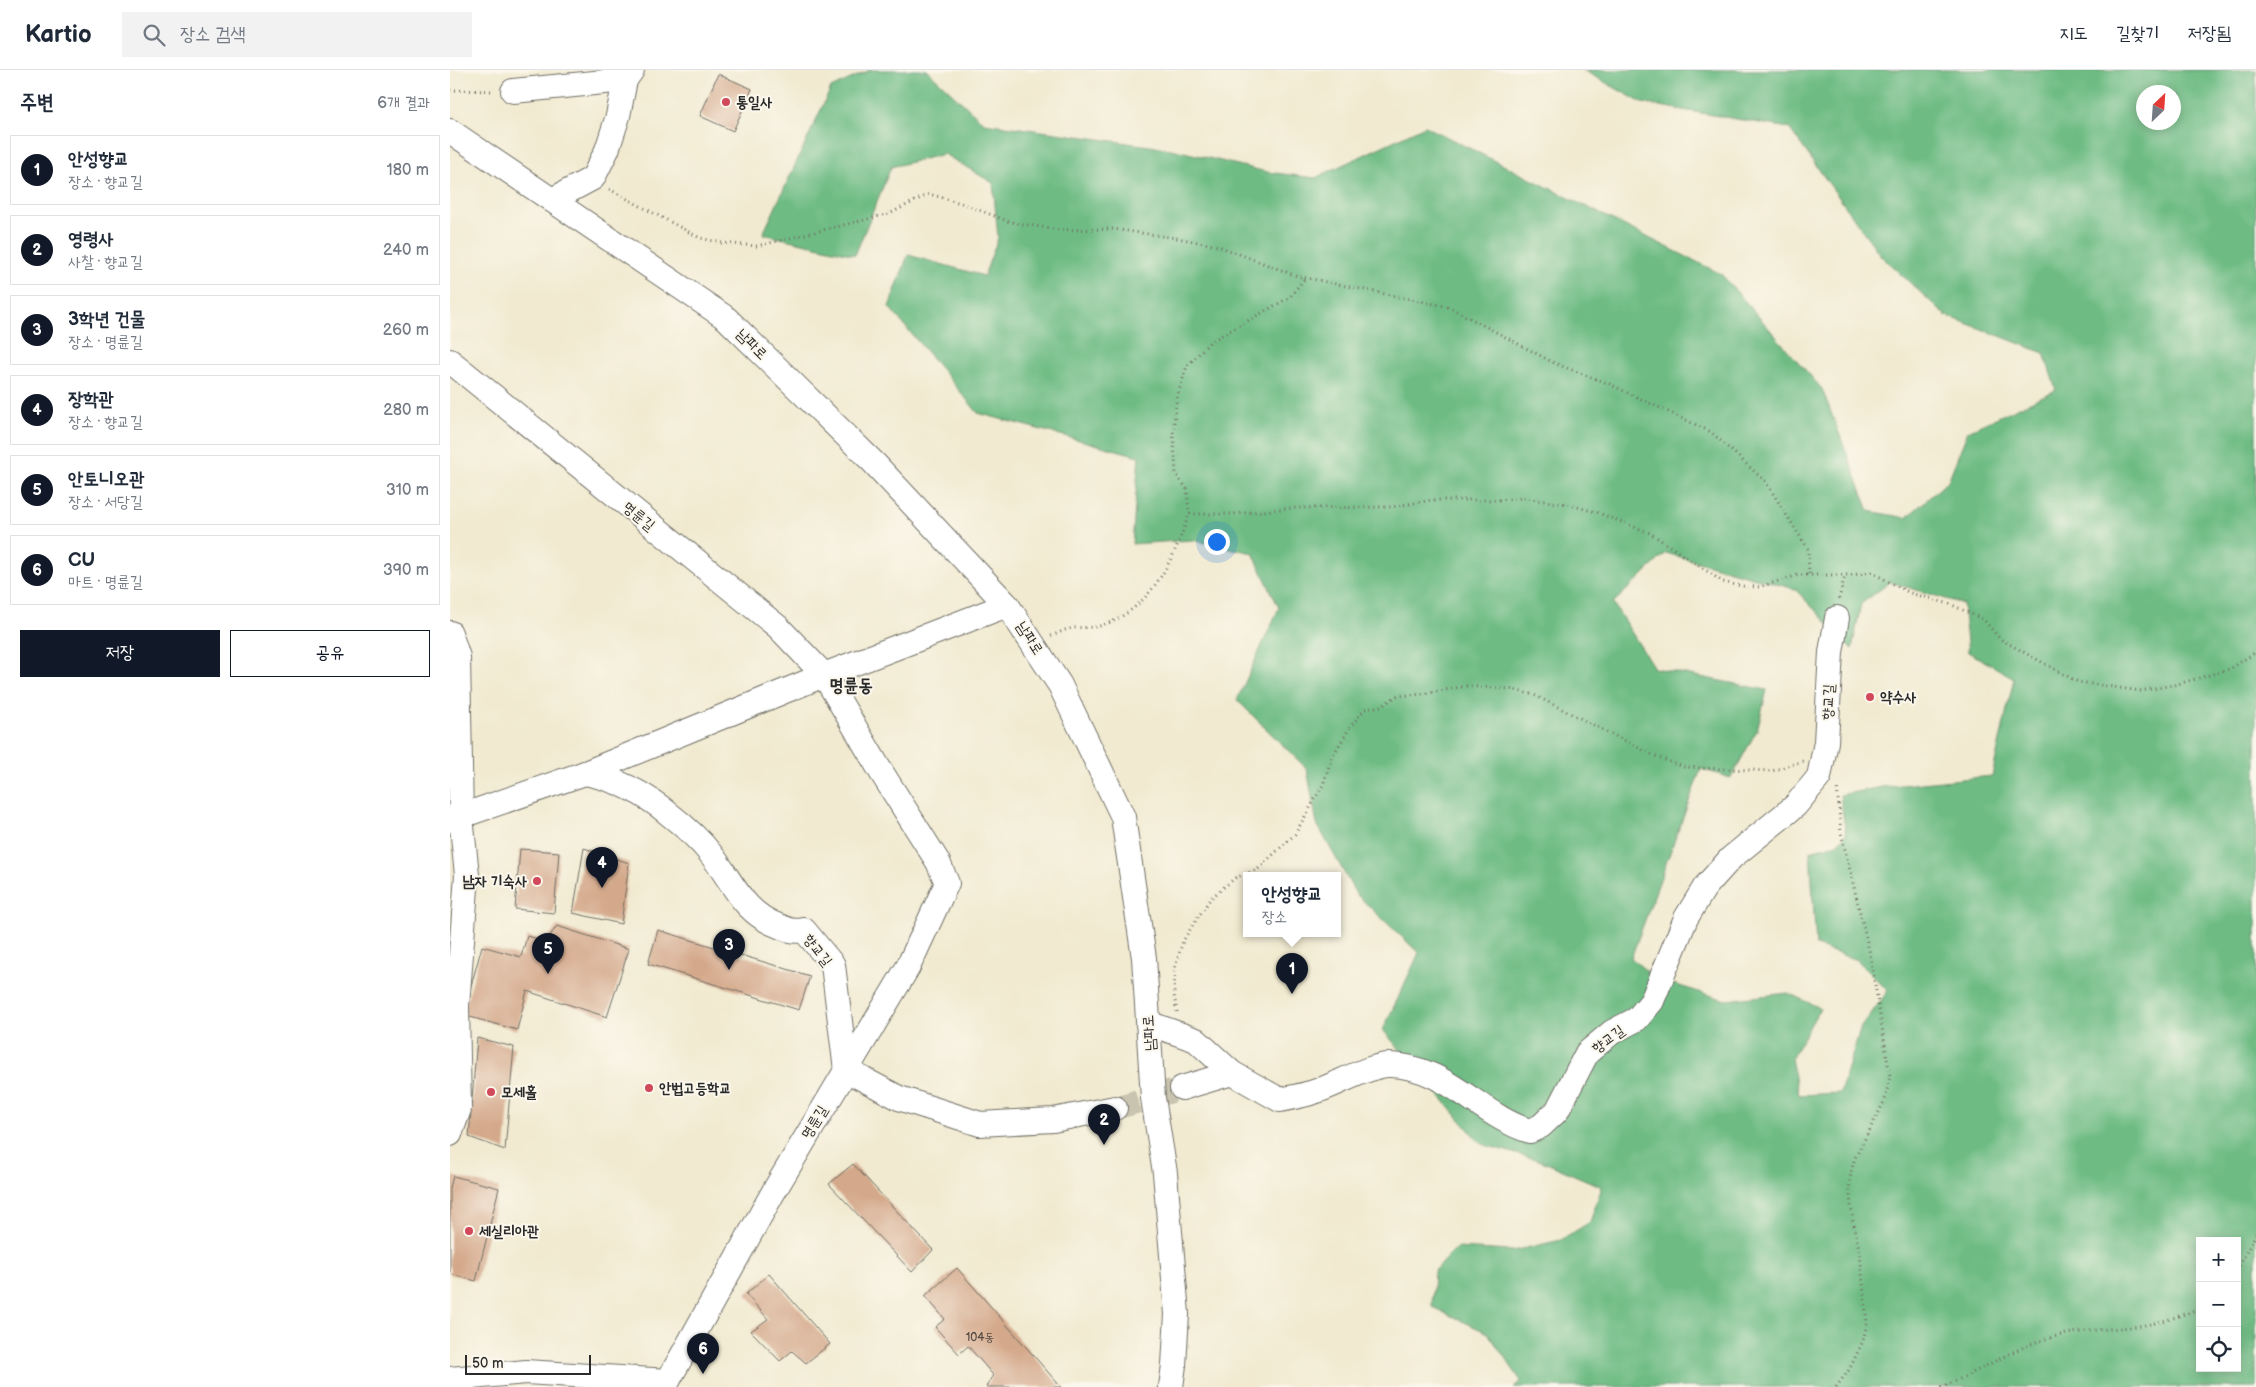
<!DOCTYPE html>
<html lang="ko">
<head>
<meta charset="utf-8">
<style>
  :root { --surface:#fff; --page:#f2f2f3; --text:#1f2937; --muted:#747a83; --line:#e0e1e3; --accent:#111827 }
  body { margin:0; font-family:"Balsamiq Sans","Poor Story",sans-serif; background:var(--page); color:var(--text) }
  .controls { position:absolute; right:15px; bottom:15px; display:grid; overflow:hidden; border-radius:0px; box-shadow:0 2px 12px #0003 }
  .controls button { width:45px; height:45px; display:grid; place-items:center; padding:0; border:0; border-bottom:1px solid var(--line); background:var(--surface); color:var(--text); font:25px sans-serif }
  .compass { position:absolute; left:1686px; top:15px; width:45px; height:45px; border-radius:50%; background:var(--surface); box-shadow:0 2px 12px #0003; rotate:25deg }
  .scale { position:absolute; left:15px; bottom:12px; width:126px; box-sizing:border-box; padding-left:5px; border:2px solid #2b2b2b; border-top:0; font-size:14px; line-height:18px; white-space:nowrap; color:#2b2b2b; -webkit-text-stroke:4px #fbf7ec; paint-order:stroke }
  .you { position:absolute; left:766px; top:471px; width:18px; height:18px; margin:-12px; border:4px solid #fff; border-radius:50%; background:#1a73e8; box-shadow:0 0 0 8px #1a73e833 }
  .badge { display:grid; place-items:center; width:32px; height:32px; border-radius:50%; background:var(--accent); color:#fff; font-size:16px; font-weight:700 }
  .pin { position:absolute; translate:-50% -41px; filter:drop-shadow(0 1px 2px #0008) }
  .pin::after { content:''; position:absolute; top:26px; width:18px; height:15px; background:inherit; clip-path:polygon(0 0,100% 0,50% 100%) }
  .popup { position:absolute; left:793px; top:802px; width:98px; height:65px; box-sizing:border-box; display:grid; place-content:center; border-radius:0px; background:var(--surface); filter:drop-shadow(0 1px 4px #0005); font-size:16px; white-space:nowrap; color:var(--muted) }
  .popup b { font-size:19px; color:var(--text) }
  .popup::after { content:''; position:absolute; left:50%; top:100%; margin-left:-10px; border:10px solid transparent; border-top-color:var(--surface) }
  .list { margin:0; padding:0; list-style:none }
  h2 { display:flex; justify-content:space-between; align-items:center; height:65px; margin:0; padding:0 20px; font-size:21px }
  h2 small { font-size:16px; font-weight:400; color:var(--muted) }
  .list li { display:grid; grid-template-columns:32px 1fr auto; gap:15px; align-items:center; box-sizing:border-box; height:70px; margin:0 10px 10px; padding:0 10px; border:1px solid var(--line); border-radius:0px }
  .list b { display:block; font-size:19px; white-space:nowrap }
  .list p { margin:0; font-size:16px; white-space:nowrap; color:var(--muted) }
  .list em { font-size:16px; font-style:normal; color:var(--muted) }
  .actions { display:flex; gap:10px; padding:15px 20px }
  .actions a { flex:1; padding:11px 0; border:1px solid var(--accent); border-radius:0px; text-align:center; font-size:18px; color:var(--accent) }
  .actions .main { background:var(--accent); color:#fff }
  .icon { flex:none; width:28px; height:28px; fill:none; stroke:currentColor; stroke-width:2; stroke-linecap:round; stroke-linejoin:round }
  .map { position:relative; flex:none; width:1806px; height:1317px; overflow:hidden }
  header { display:flex; align-items:center; gap:30px; box-sizing:border-box; height:70px; padding:0 25px; background:var(--surface); border-bottom:1px solid var(--line) }
  header strong { font-size:24px }
  nav { display:flex; gap:28px; margin-inline-start:auto; font-size:18px }
  .search { width:350px; height:45px; background:var(--page); display:flex; align-items:center; gap:12px; box-sizing:border-box; padding:0 18px; border-radius:0px; color:var(--muted); font-size:19px }
  main { display:flex }
  aside { flex:1; background:var(--surface) }
  .map>svg:first-child { display:block }
  .forest { fill:#6ebc84; stroke:#4c7458; fill-rule:evenodd }
  .building { fill:#d4a88a }
  .lines { fill:none; stroke-linecap:round; stroke-linejoin:round }
  .minor-tunnel { stroke:#c9c4af; stroke-width:24; stroke-dasharray:24 12; stroke-linecap:butt }
  .minor-casing { stroke:#706e65; stroke-width:26 }
  .path { stroke:#706e65; stroke-width:3; stroke-dasharray:1 4; stroke-linecap:butt }
  .minor { stroke:#fff; stroke-width:24 }
  .poi-dot { fill:#d1495b; stroke:#fbf7ec; stroke-width:2 }
  .labels { text-anchor:middle; stroke-width:4; stroke-linejoin:round; paint-order:stroke }
  .number-label { font-size:12px; fill:#554a43 }
  .poi-label { font-size:15px; font-weight:bold; fill:#2b2b2b; stroke:#fbf7ec; text-anchor:start }
  .street-label { font-size:15px; fill:#2b2b2b; stroke:#fbf7ec }
  .quarter-label { font-size:18px; font-weight:bold; fill:#2b2b2b; stroke:#fbf7ec }
</style>
</head>
<body>
<header>
<strong>Kartio</strong>
<div class="search"><svg class="icon" aria-label="search" viewBox="0 0 24 24"><circle cx="10" cy="10" r="6"/><path d="M15 15l6 6"/></svg>장소 검색</div>
<nav><a>지도</a><a>길찾기</a><a>저장됨</a></nav>
</header>
<main>
<aside>
<h2>주변<small>6개 결과</small></h2>
<ul class="list">
<li><span class="badge">1</span><div><b>안성향교</b><p>장소 · 향교길</p></div><em>180 m</em></li>
<li><span class="badge">2</span><div><b>영령사</b><p>사찰 · 향교길</p></div><em>240 m</em></li>
<li><span class="badge">3</span><div><b>3학년 건물</b><p>장소 · 명륜길</p></div><em>260 m</em></li>
<li><span class="badge">4</span><div><b>장학관</b><p>장소 · 향교길</p></div><em>280 m</em></li>
<li><span class="badge">5</span><div><b>안토니오관</b><p>장소 · 서당길</p></div><em>310 m</em></li>
<li><span class="badge">6</span><div><b>CU</b><p>마트 · 명륜길</p></div><em>390 m</em></li>
</ul>
<div class="actions"><a class="main">저장</a><a>공유</a></div>
</aside>
<div class="map">
<svg width="1806" height="1317" viewBox="0 0 1806 1317">
  <rect width="100%" height="100%" fill="#fbf7ec"/>
  <filter id="ink" filterUnits="userSpaceOnUse"><feTurbulence type="fractalNoise" baseFrequency=".02" numOctaves="2"/><feDisplacementMap in="SourceGraphic" scale="10" xChannelSelector="R" yChannelSelector="G"/><feConvolveMatrix kernelMatrix="1 2 1 2 8 2 1 2 1" color-interpolation-filters="sRGB"/></filter>
  <filter id="wash" filterUnits="userSpaceOnUse"><feTurbulence type="fractalNoise" baseFrequency=".0096" numOctaves="4" result="noise"/><feDisplacementMap in="SourceGraphic" scale="20" xChannelSelector="R" yChannelSelector="G"/><feGaussianBlur stdDeviation="1.12" result="paint"/><feColorMatrix in="noise" values="0 0 0 0 0 0 0 0 0 0 0 0 0 0 0 0 0 1.4 0 .05"/><feComposite in="paint" operator="in"/></filter>
  <g filter="url(#wash)">
    <rect width="100%" height="100%" fill="#f1ead0"/>
    <!-- forest -->
    <path class="forest" d="M420 0H477L534 53 721 79 817 102 865 108 975 56 1271 204 1372 319 1419 441 1456 448 1498 411 1518 361 1606 320 1594 283 1495 245 1431 186 1339 58 1192 33 1133 0H1806V1317H1064L1071 1311 1038 1263 982 1237 984 1201 1006 1178 1063 1181 1111 1170 1140 1152 1152 1117 1092 1091 1031 1074 933 960 969 883 906 824 867 754 857 699 787 630 829 538 803 483 742 470 682 474 689 386 528 343 439 237 458 185 534 206 548 168 543 113 494 84 441 97 405 185 313 164 381 18ZM1694 22H1724V52H1694ZM1216 483 1345 519 1402 579 1411 534 1440 512 1513 534 1518 582 1564 608 1542 706 1432 717 1390 725 1396 764 1387 774 1360 781 1366 876 1407 890 1438 921 1411 957 1390 1023 1349 1025 1341 989 1370 938 1338 923 1276 930 1206 909 1181 888 1251 699 1281 708 1307 660 1317 620 1204 598 1163 533ZM1750 1171H1787V1298H1750Z"/>
    <g id="blocks">
      <!-- building -->
      <g class="building">
        <polygon points="268,4 302,19 283,61 250,46"/>
        <polygon points="134,778 179,793 171,854 123,843"/>
        <polygon points="70,779 109,782 104,843 65,839"/>
        <polygon points="107,856 179,879 157,947 77,921 67,960 13,945 32,876 71,887 77,866 96,871"/>
        <polygon points="208,860 360,906 349,940 198,894"/>
        <polygon points="27,968 64,977 55,1080 19,1067"/>
        <polygon points="403,1094 483,1180 462,1202 379,1114"/>
        <polygon points="3,1106 49,1118 26,1211 0,1204 0,1118"/>
        <polygon points="507,1198 611,1317 536,1317 543,1305 518,1276 509,1284 485,1257 495,1249 475,1226"/>
        <polygon points="319,1204 380,1274 356,1293 342,1281 330,1291 301,1261 318,1249 296,1224"/>
      </g>
    </g>
  </g>
  <g filter="url(#ink)">
    <use href="#blocks" fill-opacity="0" stroke="#706e65" stroke-width="1"/>
    <g class="lines">
      <!-- minor-tunnel -->
      <polyline class="minor-tunnel" points="665,1038 732,1018"/>
      <defs>
        <g id="minor">
          <polyline points="63,21 175,10 182,0"/>
          <polyline points="0,61 276,248 424,393 557,535 610,615 673,747 694,888 703,1028 715,1103 727,1244 724,1295 721,1317"/>
          <polyline points="102,130 143,108 157,80 168,46 175,10"/>
          <polyline points="0,291 328,557 374,605 430,700 488,792 497,813 458,897 324,1121 218,1311"/>
          <polyline points="0,563 8,587 11,747 17,805 7,936 9,1039 0,1064"/>
          <path d="M135 703C166 709 194 723 219 744 233 755 249 769 260 783 283 811 292 843 329 856 338 860 344 862 354 860L383 895 396 1000"/>
          <polyline points="0,750 135,703 374,605 557,535"/>
          <polyline points="698,953 746,970 782,1003"/>
          <polyline points="396,1000 449,1028 530,1054 603,1050 665,1038"/>
          <path d="M732 1018 782 1003 830 1030C845 1027 861 1024 875 1018 891 1012 923 994 940 995 996 996 1030 1046 1080 1061L1091 1056 1107 1041 1137 983 1162 962 1187 949 1202 931 1236 848 1255 817 1281 788 1345 736 1369 707 1376 672 1381 582 1387 548"/>
          <polyline points="0,1309 76,1302 218,1311"/>
        </g>
      </defs>
      <!-- minor casing -->
      <use href="#minor" class="minor-casing"/>
      <!-- path -->
      <g class="path">
        <polyline points="0,20 45,21"/>
        <polyline points="159,119 250,168 272,173 307,176 439,144 479,124 511,133 560,152 610,160 663,159 733,169 768,176 847,206 999,237 1106,294 1157,313 1261,362 1315,411 1358,479 1359,505"/>
        <polyline points="739,444 737,419 726,404 723,360 727,327 737,296 760,272 840,227 855,208"/>
        <polyline points="1389,529 1395,505"/>
        <path d="M601 566C607 564 613 560 619 559 630 556 642 559 653 555 701 539 724 489 739 444H782L842 438 941 437 982 430H1045L1074 428 1116 434 1146 442 1200 463 1273 512 1291 516 1309 517 1349 505H1403L1421 502 1460 523 1500 534 1534 550 1550 569 1628 612 1691 621 1728 614 1780 599 1806 582"/>
        <polyline points="727,942 724,925 725,897 733,871 744,853 761,828 785,808 808,799 845,764 873,715 882,687 900,657 915,639 932,636 947,626 973,624 1016,616 1060,619 1084,625 1205,686 1233,697 1322,701 1353,691"/>
        <polyline points="1787,1200 1806,1164"/>
        <polyline points="1386,1317 1399,1300 1413,1271 1417,1253 1410,1183 1403,1151 1399,1119 1401,1102 1405,1088 1435,1030 1440,1006 1420,884 1391,763 1387,716"/>
        <path d="M1491 1317C1531 1302 1561 1278 1603 1267 1633 1259 1664 1260 1695 1255 1713 1252 1733 1245 1750 1238"/>
      </g>
      <!-- minor -->
      <use href="#minor" class="minor"/>
    </g>
  </g>
  <!-- markers -->
  <g class="poi-dot">
    <circle cx="276" cy="32" r="5"/>
    <circle cx="1420" cy="627" r="5"/>
    <circle cx="87" cy="811" r="5"/>
    <circle cx="199" cy="1018" r="5"/>
    <circle cx="41" cy="1022" r="5"/>
    <circle cx="19" cy="1161" r="5"/>
  </g>
  <g class="labels">
    <!-- number labels -->
    <g class="number-label">
      <text x="530" y="1271">104동</text>
    </g>
    <!-- poi labels -->
    <g class="poi-label">
      <text x="286" y="37">통일사</text>
      <text x="1430" y="632">약수사</text>
      <text x="77" y="816" text-anchor="end">남자 기숙사</text>
      <text x="209" y="1023">안법고등학교</text>
      <text x="51" y="1027">모세홀</text>
      <text x="29" y="1166">세실리아관</text>
    </g>
    <!-- street labels -->
    <g class="street-label">
      <text transform="translate(302 274) rotate(45)" y="5">남파로</text>
      <text transform="translate(189 446) rotate(39)" y="5">명륜길</text>
      <text transform="translate(580 568) rotate(57)" y="5">남파로</text>
      <text transform="translate(1378 632) rotate(-87)" y="5">향교길</text>
      <text transform="translate(368 880) rotate(52)" y="5">향교길</text>
      <text transform="translate(699 963) rotate(-94)" y="5">남파로</text>
      <text transform="translate(1158 969) rotate(-36)" y="5">향교길</text>
      <text transform="translate(364 1052) rotate(-59)" y="5">명륜길</text>
    </g>
    <!-- quarter labels -->
    <g class="quarter-label">
      <text x="401" y="621">명륜동</text>
    </g>
  </g>
</svg>
<div class="controls">
<button>+</button>
<button>−</button>
<button><svg class="icon" aria-label="locate" viewBox="0 0 24 24"><circle cx="12" cy="12" r="6"/><path d="M12 2v4M12 18v4M2 12h4M18 12h4"/></svg></button>
</div>
<svg class="compass" viewBox="-18 -18 36 36"><path d="M0-13l5 13h-10z" fill="#e53935"/><path d="M0 13l5-13h-10z" fill="#747a83"/></svg>
<div class="scale">50 m</div>
<div class="you"></div>
<div class="pin badge" style="left:842px;top:924px">1</div>
<div class="popup"><b>안성향교</b>장소</div>
<div class="pin badge" style="left:654px;top:1075px">2</div>
<div class="pin badge" style="left:279px;top:900px">3</div>
<div class="pin badge" style="left:152px;top:818px">4</div>
<div class="pin badge" style="left:98px;top:904px">5</div>
<div class="pin badge" style="left:253px;top:1304px">6</div>
</div>
</main>
</body>
</html>
